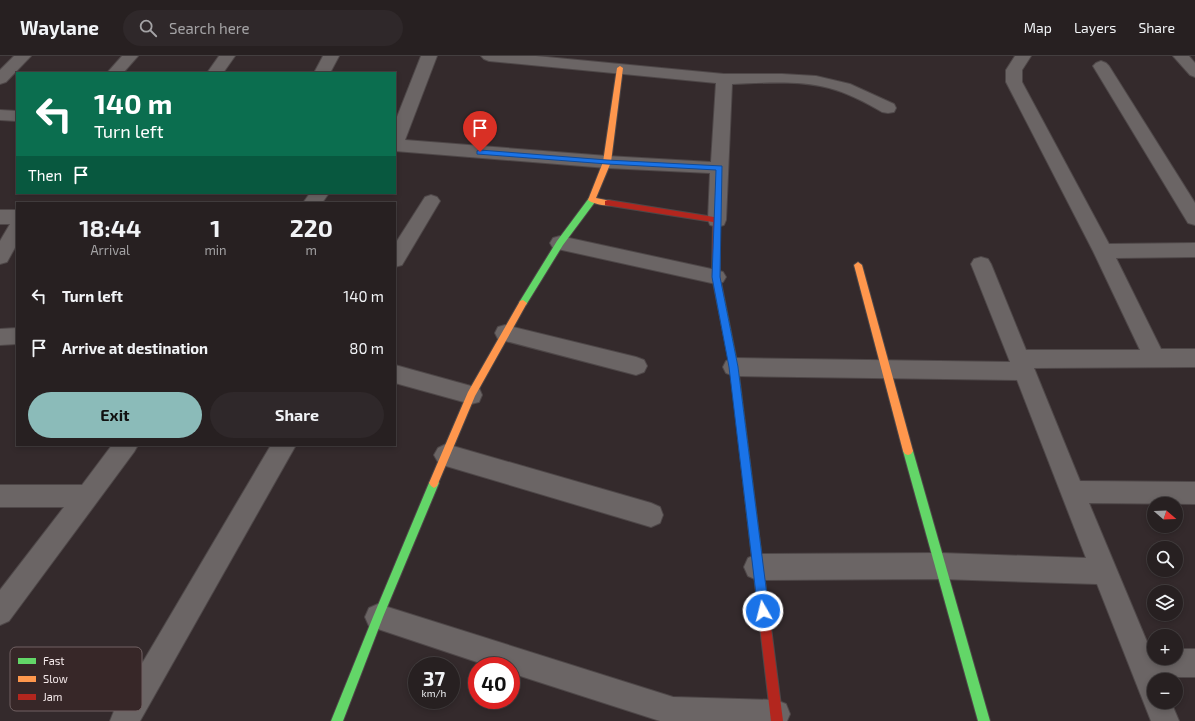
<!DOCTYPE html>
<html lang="en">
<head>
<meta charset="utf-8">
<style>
	:root { --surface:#272021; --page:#2f282a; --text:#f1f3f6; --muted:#a4a3a5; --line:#433e3f; --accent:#8bbbb9 }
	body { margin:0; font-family:"Exo 2",sans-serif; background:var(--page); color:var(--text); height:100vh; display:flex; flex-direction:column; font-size:15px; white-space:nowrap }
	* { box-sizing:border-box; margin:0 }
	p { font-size:13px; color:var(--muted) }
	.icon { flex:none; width:22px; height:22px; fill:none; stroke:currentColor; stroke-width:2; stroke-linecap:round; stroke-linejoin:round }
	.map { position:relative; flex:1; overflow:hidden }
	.side { position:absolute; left:16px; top:146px; width:380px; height:244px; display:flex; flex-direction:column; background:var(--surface); border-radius:0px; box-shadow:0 2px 6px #0003,0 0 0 1px var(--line) }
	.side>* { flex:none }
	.guide { position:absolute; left:16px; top:16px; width:380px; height:122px; border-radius:0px; box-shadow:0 2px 6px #0003,0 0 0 1px var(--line); background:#0b6e4f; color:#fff; overflow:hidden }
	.needle { width:26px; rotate:109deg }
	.controls { position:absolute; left:1147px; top:441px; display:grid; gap:8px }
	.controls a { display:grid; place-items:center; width:36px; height:36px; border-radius:50%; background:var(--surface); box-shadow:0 2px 6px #0003,0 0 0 1px var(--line); font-size:20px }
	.speed { position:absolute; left:408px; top:601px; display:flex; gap:8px; font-size:20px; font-weight:700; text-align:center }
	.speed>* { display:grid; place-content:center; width:52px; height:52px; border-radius:50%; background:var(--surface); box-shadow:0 2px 6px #0003,0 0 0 1px var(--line); line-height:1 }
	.speed small { font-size:10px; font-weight:400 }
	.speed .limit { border:6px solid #d22; background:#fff; color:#111 }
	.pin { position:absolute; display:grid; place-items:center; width:34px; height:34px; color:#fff; margin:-41px -17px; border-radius:50% 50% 50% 0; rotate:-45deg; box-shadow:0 0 4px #0007 }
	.pin .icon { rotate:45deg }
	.me { position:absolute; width:44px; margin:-22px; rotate:352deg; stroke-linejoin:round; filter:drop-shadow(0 0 3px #0008) }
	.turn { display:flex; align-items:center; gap:14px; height:84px; padding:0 12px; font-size:18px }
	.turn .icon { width:52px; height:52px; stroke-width:2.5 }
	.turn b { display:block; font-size:28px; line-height:34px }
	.then { display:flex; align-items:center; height:38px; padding:0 12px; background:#0003; gap:8px; font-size:15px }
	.eta { display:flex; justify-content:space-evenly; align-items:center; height:68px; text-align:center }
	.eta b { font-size:24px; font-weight:700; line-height:28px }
	.primary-button { display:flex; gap:8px; margin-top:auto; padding:8px 12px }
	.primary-button a { flex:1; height:46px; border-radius:24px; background:var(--accent); color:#111; font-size:16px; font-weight:700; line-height:46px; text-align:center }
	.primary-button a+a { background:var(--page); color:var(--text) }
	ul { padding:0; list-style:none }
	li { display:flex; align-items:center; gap:12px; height:52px; padding:0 12px }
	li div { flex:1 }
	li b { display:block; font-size:15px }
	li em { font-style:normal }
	header { display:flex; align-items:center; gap:24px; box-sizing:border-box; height:56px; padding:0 20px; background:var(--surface); border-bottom:1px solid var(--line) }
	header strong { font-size:19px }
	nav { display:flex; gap:22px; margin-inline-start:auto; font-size:14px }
	.search { width:280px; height:36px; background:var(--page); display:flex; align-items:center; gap:10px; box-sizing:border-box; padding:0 14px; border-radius:22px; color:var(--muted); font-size:15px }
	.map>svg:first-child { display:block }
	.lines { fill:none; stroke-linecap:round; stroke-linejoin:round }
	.street-casing { stroke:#4e4748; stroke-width:2 }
	.fast-casing { stroke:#4e4748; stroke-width:2 }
	.slow-casing { stroke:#4e4748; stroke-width:2 }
	.jam-casing { stroke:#4e4748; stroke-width:2 }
	.street { fill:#6b6565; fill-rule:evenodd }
	.fast { fill:#63d668; fill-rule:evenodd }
	.slow { fill:#ff974d; fill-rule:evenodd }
	.jam { fill:#b3261e; fill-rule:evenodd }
	.route { fill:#1a73e8; stroke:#114b97 }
	.key { fill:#372728; stroke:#706162; stroke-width:1 }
	.key-label { font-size:11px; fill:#f4e9ea }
</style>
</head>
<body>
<header>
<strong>Waylane</strong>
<div class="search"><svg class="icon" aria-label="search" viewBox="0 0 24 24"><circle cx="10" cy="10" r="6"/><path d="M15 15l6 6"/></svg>Search here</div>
<nav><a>Map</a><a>Layers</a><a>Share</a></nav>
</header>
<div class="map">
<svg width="1195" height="665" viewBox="0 0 1195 665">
	<rect width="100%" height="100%" fill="#342a2c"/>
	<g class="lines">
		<defs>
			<g id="street">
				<polygon points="14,0 31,0 6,26 0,28 0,14"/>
				<polygon points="122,0 138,0 123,17 107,17"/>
				<polygon points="219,0 235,0 223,17 207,17"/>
				<polygon points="323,0 339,0 330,17 314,17"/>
				<path d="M 421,0 L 437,0 L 405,84 L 607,100 L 711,106 L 716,27 L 489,5 L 484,3 L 481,0 L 536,0 L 724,18 L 782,18 L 816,20 L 850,28 L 894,48 L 896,52 L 894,56 L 888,57 L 882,56 C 865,46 848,37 829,32 C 798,24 763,27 732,28 L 726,164 L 724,169 L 717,171 L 710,169 L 708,164 L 710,117 L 607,112 L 395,95 L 395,66 Z"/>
				<polygon points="1015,0 1031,0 1022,14 1022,26 1109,188 1195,187 1195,201 1116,202 1161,293 1195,293 1195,311 1034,312 1080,425 1195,426 1195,448 1089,447 1150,593 1154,593 1154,602 1176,602 1176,593 1195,593 1195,621 1161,621 1162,624 1154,624 1154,646 1171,646 1179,665 1151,665 1097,528 941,523 757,524 748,520 744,511 748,502 757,498 941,497 1086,502 1017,324 734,320 726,317 723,311 726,305 734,302 1010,306 971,208 974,203 981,201 988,203 991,208 1026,294 1140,294 1093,195 1006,26 1006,14"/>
				<polygon points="1173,0 1189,0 1195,7 1195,21 1190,19"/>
				<polygon points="1101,5 1106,7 1109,10 1195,147 1195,169 1188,167 1093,10 1096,7"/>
				<polygon points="0,54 17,55 17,65 0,64"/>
				<polygon points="310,137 329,137 322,147 303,147"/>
				<polygon points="431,139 437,141 440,145 402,209 395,211 395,188 425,141"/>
				<polygon points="0,154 17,154 17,188 7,206 0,208 0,185 10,168 0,168"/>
				<polygon points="560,180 716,214 723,216 726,221 723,226 716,228 553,192 550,187 553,182"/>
				<polygon points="505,269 636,301 644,304 647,310 644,316 636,319 498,283 495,277 498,271"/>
				<polygon points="17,272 17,288 0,289 0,273"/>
				<polygon points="395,309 471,330 479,332 482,339 479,346 471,348 395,327"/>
				<polygon points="446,388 651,447 660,451 663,459 660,467 651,471 446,410 438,406 434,399 438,392"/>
				<polygon points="112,389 138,389 134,396 9,565 0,569 0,534 64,451 0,451 0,429 82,429"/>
				<polygon points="271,389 296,389 140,665 110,665 114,655"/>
				<polygon points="378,548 673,641 776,644 786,648 790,658 787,665 660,665 511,617 511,610 489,610 369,570 365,561 369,552"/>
			</g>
			<g id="fast">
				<polygon points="592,141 596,144 595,146 563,189 526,249 520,249 519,247 520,245 557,185 589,142"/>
				<polygon points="720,238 724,241 738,311 761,494 760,498 756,499 752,498 751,494 730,311 716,241"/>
				<polygon points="908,391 911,392 913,395 990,665 978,665 903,395 905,392"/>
				<polygon points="434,422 437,424 439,427 383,561 343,665 331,665 373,561 429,427 431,424"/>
			</g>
			<g id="slow">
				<path d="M 620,10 L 623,12 L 611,106 L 596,142 L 611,145 L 611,149 C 604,150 593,148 588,144 L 603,106 L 617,12 Z"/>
				<polygon points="858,206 862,209 913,395 911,398 908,399 905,398 903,395 854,209"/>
				<polygon points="523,244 527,247 475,340 437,430 434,432 431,430 429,427 468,336 520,245"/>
			</g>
			<g id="jam">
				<polygon points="608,144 720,162 720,221 724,241 723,243 720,244 716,241 712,221 713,166 605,149 605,145"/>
				<polygon points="756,489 760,490 761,494 783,665 771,665 751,494 752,490"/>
			</g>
		</defs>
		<use href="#street" class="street-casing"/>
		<use href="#fast" class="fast-casing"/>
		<use href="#slow" class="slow-casing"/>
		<use href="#jam" class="jam-casing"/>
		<use href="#street" class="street"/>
		<use href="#fast" class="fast"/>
		<use href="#slow" class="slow"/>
		<use href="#jam" class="jam"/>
	</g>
	<polygon class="route" points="480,94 607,104 722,110 720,221 738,311 769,555 767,559 763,561 759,559 758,555 729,311 712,221 716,114 607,108 477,98 477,95"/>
	<rect x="10" y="591" width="132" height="64" rx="6" class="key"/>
	<rect x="18" y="602" width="18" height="6" fill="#63d668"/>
	<rect x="18" y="620" width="18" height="6" fill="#ff974d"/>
	<rect x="18" y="638" width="18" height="6" fill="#b3261e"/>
	<g class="key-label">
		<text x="43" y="609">Fast</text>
		<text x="43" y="627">Slow</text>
		<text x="43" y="645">Jam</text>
	</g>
</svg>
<div class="controls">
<a><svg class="needle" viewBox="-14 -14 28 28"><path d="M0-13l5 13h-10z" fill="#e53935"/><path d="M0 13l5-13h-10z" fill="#a4a3a5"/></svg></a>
<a><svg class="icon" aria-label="search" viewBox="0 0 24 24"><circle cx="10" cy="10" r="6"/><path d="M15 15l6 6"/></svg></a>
<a><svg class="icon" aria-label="layers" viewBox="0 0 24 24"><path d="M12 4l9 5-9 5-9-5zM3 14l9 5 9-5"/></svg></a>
<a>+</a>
<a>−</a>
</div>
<div class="speed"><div>37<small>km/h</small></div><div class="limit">40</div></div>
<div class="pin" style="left:480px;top:96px;background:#d93025"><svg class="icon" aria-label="arrive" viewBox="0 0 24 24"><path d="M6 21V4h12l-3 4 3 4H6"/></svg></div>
<svg class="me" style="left:763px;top:555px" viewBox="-20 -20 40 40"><circle r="17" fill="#1a73e8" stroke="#fff" stroke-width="3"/><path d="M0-11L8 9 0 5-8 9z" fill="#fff"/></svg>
<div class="guide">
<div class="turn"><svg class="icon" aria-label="left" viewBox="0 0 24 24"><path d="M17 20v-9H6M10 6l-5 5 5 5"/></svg><div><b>140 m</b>Turn left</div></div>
<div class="then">Then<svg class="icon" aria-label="arrive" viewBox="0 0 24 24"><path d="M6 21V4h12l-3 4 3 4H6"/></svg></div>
</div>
<section class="side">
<div class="eta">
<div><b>18:44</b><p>Arrival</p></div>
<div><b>1</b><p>min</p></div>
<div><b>220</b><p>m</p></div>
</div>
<ul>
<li><svg class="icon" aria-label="left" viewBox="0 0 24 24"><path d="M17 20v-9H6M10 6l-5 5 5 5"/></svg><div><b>Turn left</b></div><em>140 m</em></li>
<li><svg class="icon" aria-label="arrive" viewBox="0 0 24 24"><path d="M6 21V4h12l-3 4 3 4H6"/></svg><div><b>Arrive at destination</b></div><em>80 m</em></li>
</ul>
<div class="primary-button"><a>Exit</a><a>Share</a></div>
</section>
</div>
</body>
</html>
